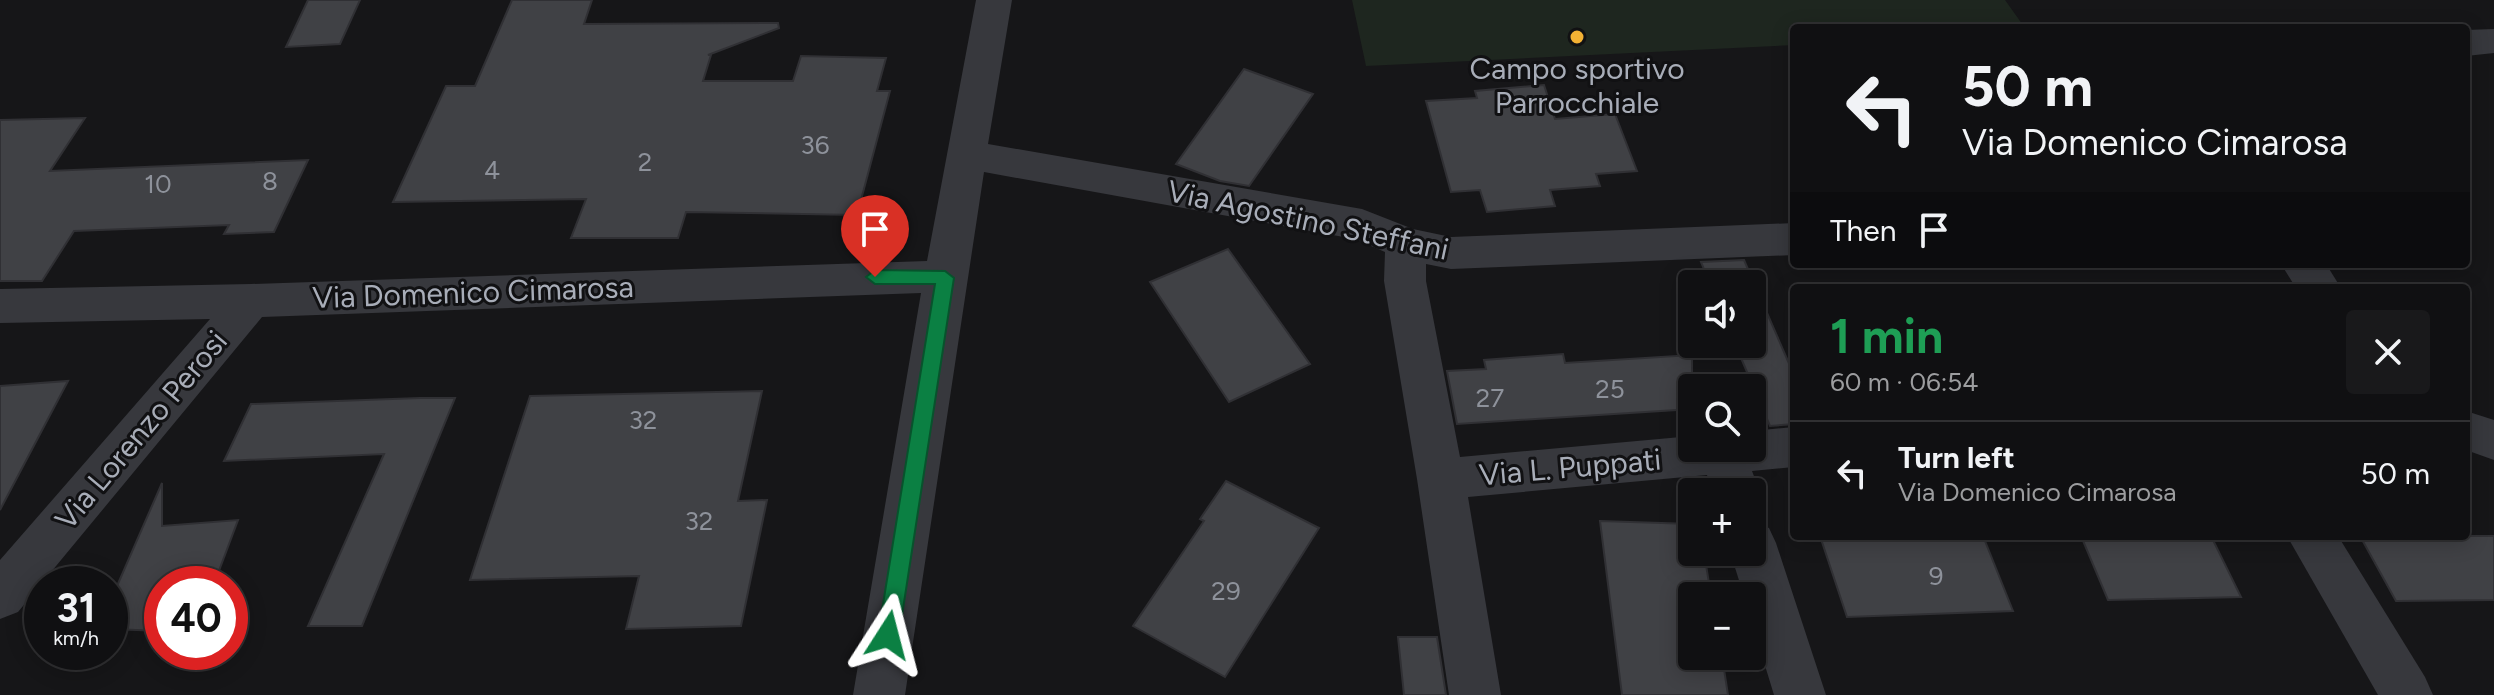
<!DOCTYPE html>
<html lang="en">
<head>
<meta charset="utf-8">
<style>
	:root { --surface:#101012; --page:#19191b; --text:#f1f3f6; --muted:#9c9d9f; --line:#303032 }
	body { margin:0; font-family:Figtree,sans-serif; background:var(--page); color:var(--text); height:100vh; display:flex; flex-direction:column; font-size:30px; white-space:nowrap }
	* { box-sizing:border-box; margin:0 }
	p { font-size:26px; color:var(--muted) }
	.icon { flex:none; width:44px; height:44px; fill:none; stroke:currentColor; stroke-width:2; stroke-linecap:round; stroke-linejoin:round }
	.map { position:relative; flex:1; overflow:hidden }
	.drawer { position:absolute; left:1790px; top:284px; width:680px; height:256px; display:flex; flex-direction:column; background:var(--surface); border-radius:8px; box-shadow:0 4px 20px #0003,0 0 0 2px var(--line) }
	.drawer>* { flex:none }
	.hud { position:absolute; left:1790px; top:24px; width:680px; height:244px; border-radius:8px; box-shadow:0 4px 20px #0003,0 0 0 2px var(--line); background:#101012; color:var(--text); overflow:hidden }
	.fabs { position:absolute; left:1678px; top:270px; display:grid; gap:16px }
	.fabs a { display:grid; place-items:center; width:88px; height:88px; border-radius:8px; background:var(--surface); box-shadow:0 4px 20px #0003,0 0 0 2px var(--line); font-size:40px }
	.speed { position:absolute; left:24px; top:566px; display:flex; gap:16px; font-size:40px; font-weight:700; text-align:center }
	.speed>* { display:grid; place-content:center; width:104px; height:104px; border-radius:50%; background:var(--surface); box-shadow:0 4px 20px #0003,0 0 0 2px var(--line); line-height:1 }
	.speed small { font-size:20px; font-weight:400 }
	.speed .limit { border:12px solid #d22; background:#fff; color:#111 }
	.pin { position:absolute; display:grid; place-items:center; width:68px; height:68px; color:#fff; margin:-82px -34px; border-radius:50% 50% 50% 0; rotate:-45deg; box-shadow:0 0 8px #0007 }
	.pin .icon { rotate:45deg }
	.me { position:absolute; width:88px; margin:-44px; rotate:9deg; stroke-linejoin:round; filter:drop-shadow(0 0 6px #0008) }
	.turn { display:flex; align-items:center; gap:28px; height:168px; padding:0 40px; font-size:36px }
	.turn .icon { width:104px; height:104px; stroke-width:2.5 }
	.turn b { display:block; font-size:56px; line-height:68px }
	.then { display:flex; align-items:center; height:76px; padding:0 40px; background:#0003; gap:16px; font-size:30px }
	.round { display:grid; place-items:center; flex:none; width:84px; height:84px; border-radius:8px; background:var(--page) }
	.summary { display:flex; align-items:center; justify-content:space-between; height:136px; padding:0 40px }
	h1 { font-size:48px; font-weight:700; line-height:60px; color:#1e9e55 }
	ul { padding:0; list-style:none }
	li { display:flex; align-items:center; gap:24px; height:104px; padding:0 40px; border-top:2px solid var(--line) }
	li div { flex:1 }
	li b { display:block; font-size:30px }
	li em { font-style:normal }
	.map>svg:first-child { display:block }
	.green { fill:#1e261f }
	.building { fill:#404145; stroke:#303034; stroke-width:2 }
	.lines { fill:none; stroke-linecap:round; stroke-linejoin:round }
	.minor { fill:#37383d; fill-rule:evenodd }
	.route { fill:#0b8043; stroke:#07532c; stroke-width:2 }
	.poi-dot { fill:#f2b134; stroke:#111113; stroke-width:3 }
	.labels { text-anchor:middle; dominant-baseline:central; stroke-width:6; stroke-linejoin:round; paint-order:stroke }
	.number-label { font-size:26px; fill:#8e929b }
	.poi-label { font-size:30px; fill:#a8adb8; stroke:#111113 }
	.street-label { font-size:30px; fill:#a8adb8; stroke:#111113 }
</style>
</head>
<body>
<div class="map">
<svg width="2494" height="695" viewBox="0 0 2494 695">
	<rect width="100%" height="100%" fill="#161618"/>
	<polygon class="green" points="1352,0 2005,0 2025,28 1794,28 1794,45 1366,66"/>
	<g class="building">
		<polygon points="308,0 360,0 340,44 286,47"/>
		<polygon points="512,0 592,0 584,24 778,23 779,28 708,55 711,55 703,81 793,81 801,56 886,58 877,91 890,91 857,215 686,212 678,238 571,238 586,199 393,202 446,86 475,86"/>
		<polygon points="1244,69 1313,94 1249,186 1220,181 1176,164"/>
		<polygon points="1544,85 1555,119 1615,114 1637,171 1596,174 1600,186 1550,190 1555,206 1487,212 1480,190 1451,192 1426,101 1477,98 1475,91"/>
		<polygon points="85,118 50,171 308,160 274,232 224,234 229,225 74,231 42,281 0,281 0,120"/>
		<polygon points="1228,249 1310,364 1229,402 1150,282"/>
		<polygon points="1744,260 1794,375 1794,424 1770,426 1735,344 1752,344 1752,284 1710,284 1701,262"/>
		<polygon points="1563,354 1565,363 1692,355 1692,409 1457,424 1447,371 1486,369 1484,360"/>
		<polygon points="68,381 0,510 0,386"/>
		<polygon points="762,391 738,501 767,500 741,626 626,629 639,576 470,580 530,396"/>
		<polygon points="420,398 455,398 362,626 308,626 384,454 224,461 251,404"/>
		<polygon points="1226,481 1319,528 1225,677 1133,626 1204,521 1200,519"/>
		<polygon points="162,483 162,526 238,520 214,584 162,584 162,631 110,629 110,602"/>
		<polygon points="1600,521 1692,524 1692,552 1704,552 1711,596 1692,596 1692,656 1722,656 1728,695 1622,695"/>
		<polygon points="1820,536 1983,536 2013,611 1847,617"/>
		<polygon points="2081,536 2211,536 2241,597 2108,600"/>
		<polygon points="2360,536 2494,536 2494,600 2396,601"/>
		<polygon points="1398,637 1437,637 1446,695 1404,695"/>
	</g>
	<g class="lines">
		<g class="minor">
			<polygon points="976,0 1012,0 988,144 1362,209 1413,229 1451,237 1794,223 1794,255 1451,269 1426,264 1426,281 1460,457 1692,436 1692,448 1752,448 1752,431 1794,427 1794,467 1752,471 1760,492 1752,507 1752,492 1712,492 1707,475 1468,497 1501,695 1449,695 1417,479 1384,281 1385,252 1355,239 984,172 905,695 853,695 921,293 262,317 18,612 0,619 0,560 210,319 0,323 0,289 251,284 927,261"/>
			<polygon points="2494,29 2494,53 2466,56 2466,30"/>
			<polygon points="2281,264 2326,264 2341,288 2296,288"/>
			<polygon points="2466,411 2494,420 2494,460 2466,450"/>
			<polygon points="1752,521 1769,528 1776,543 1826,695 1774,695 1752,623 1752,596 1744,596 1730,552 1752,552"/>
			<polygon points="2287,536 2338,536 2425,677 2433,695 2378,695"/>
		</g>
	</g>
	<polygon class="route" points="875,270 945,271 954,278 899,635 896,642 888,645 881,642 878,635 935,284 875,284 866,277"/>
	<circle class="poi-dot" cx="1577" cy="37" r="8"/>
	<g class="labels">
		<g class="number-label">
			<text x="815" y="145">36</text>
			<text x="645" y="162">2</text>
			<text x="492" y="170">4</text>
			<text x="270" y="181">8</text>
			<text x="158" y="184">10</text>
			<text x="1610" y="389">25</text>
			<text x="1490" y="398">27</text>
			<text x="643" y="420">32</text>
			<text x="699" y="521">32</text>
			<text x="1936" y="576">9</text>
			<text x="1226" y="591">29</text>
		</g>
		<g class="poi-label">
			<text x="1577" y="68">Campo sportivo<tspan x="1577" dy="34">Parrocchiale</tspan></text>
		</g>
		<g class="street-label">
			<text transform="translate(1308 220) rotate(12)">Via Agostino Steffani</text>
			<text transform="translate(473 292) rotate(-2)">Via Domenico Cimarosa</text>
			<text transform="translate(141 430) rotate(-50)">Via Lorenzo Perosi</text>
			<text transform="translate(1570 467) rotate(-5)">Via L. Puppati</text>
		</g>
	</g>
</svg>
<div class="fabs">
<a><svg class="icon" aria-label="sound" viewBox="0 0 24 24"><path d="M4 9h4l5-4v14l-5-4H4zM17 9q2 3 0 6"/></svg></a>
<a><svg class="icon" aria-label="search" viewBox="0 0 24 24"><circle cx="10" cy="10" r="6"/><path d="M15 15l6 6"/></svg></a>
<a>+</a>
<a>−</a>
</div>
<div class="speed"><div>31<small>km/h</small></div><div class="limit">40</div></div>
<div class="pin" style="left:875px;top:277px;background:#d93025"><svg class="icon" aria-label="arrive" viewBox="0 0 24 24"><path d="M6 21V4h12l-3 4 3 4H6"/></svg></div>
<svg class="me" style="left:888px;top:635px" viewBox="-20 -20 40 40"><path d="M0-17L14 15 0 8-14 15z" fill="#0b8043" stroke="#fff" stroke-width="4"/></svg>
<div class="hud">
<div class="turn"><svg class="icon" aria-label="left" viewBox="0 0 24 24"><path d="M17 20v-9H6M10 6l-5 5 5 5"/></svg><div><b>50 m</b>Via Domenico Cimarosa</div></div>
<div class="then">Then<svg class="icon" aria-label="arrive" viewBox="0 0 24 24"><path d="M6 21V4h12l-3 4 3 4H6"/></svg></div>
</div>
<section class="drawer">
<div class="summary"><div><h1>1 min</h1><p>60 m · 06:54</p></div><a class="round"><svg class="icon" aria-label="close" viewBox="0 0 24 24"><path d="M6 6l12 12M18 6L6 18"/></svg></a></div>
<ul>
<li><svg class="icon" aria-label="left" viewBox="0 0 24 24"><path d="M17 20v-9H6M10 6l-5 5 5 5"/></svg><div><b>Turn left</b><p>Via Domenico Cimarosa</p></div><em>50 m</em></li>
</ul>
</section>
</div>
</body>
</html>
